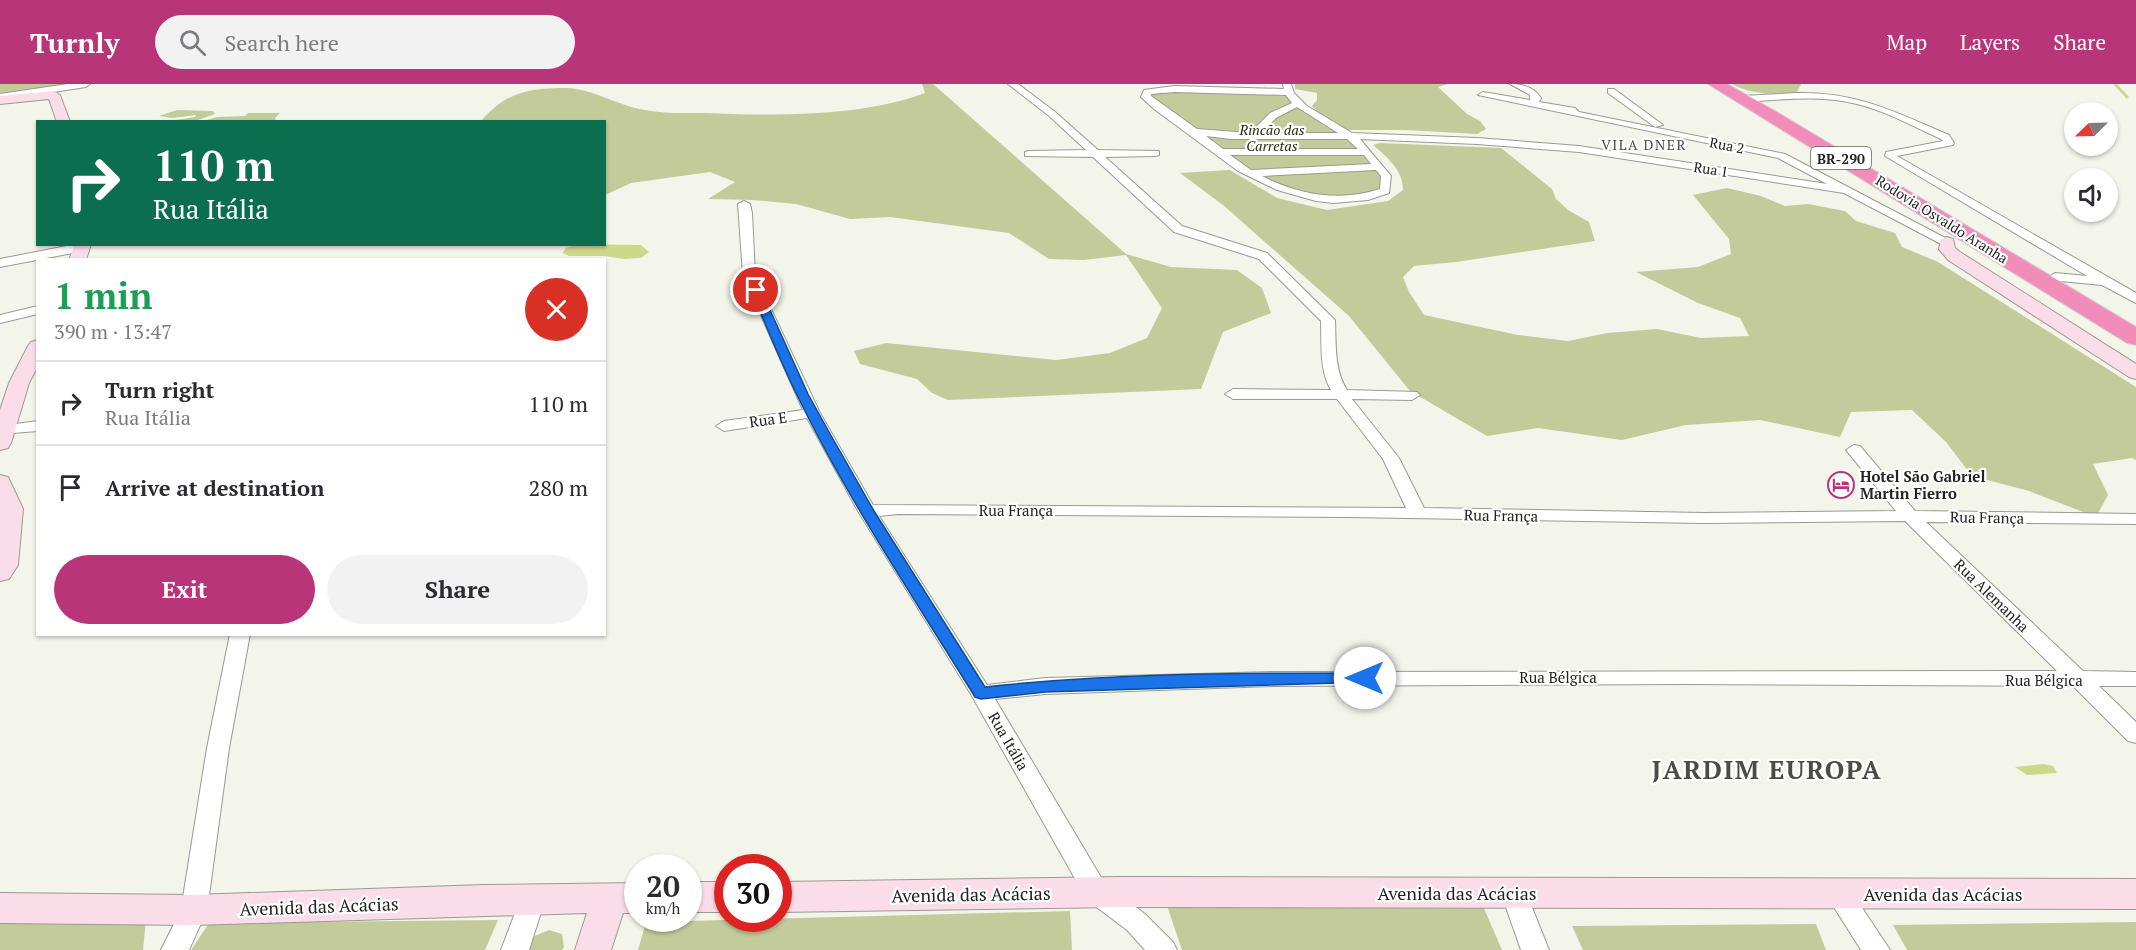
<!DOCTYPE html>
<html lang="en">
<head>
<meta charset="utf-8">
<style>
	:root { --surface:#fff; --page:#f2f2f3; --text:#2b2b33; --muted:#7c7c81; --line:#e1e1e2; --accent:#b9357a }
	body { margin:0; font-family:"PT Serif",serif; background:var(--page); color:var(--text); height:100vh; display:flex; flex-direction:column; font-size:22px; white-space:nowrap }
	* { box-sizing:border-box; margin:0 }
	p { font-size:20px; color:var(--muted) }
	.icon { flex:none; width:33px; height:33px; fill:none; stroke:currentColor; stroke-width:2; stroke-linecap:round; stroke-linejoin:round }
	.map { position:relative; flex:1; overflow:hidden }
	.sheet { position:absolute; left:36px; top:174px; width:570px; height:378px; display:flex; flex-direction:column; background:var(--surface); border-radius:0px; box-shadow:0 2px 4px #0004 }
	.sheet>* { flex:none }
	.top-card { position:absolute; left:36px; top:36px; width:570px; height:126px; border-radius:0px; box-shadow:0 2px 4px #0004; background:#0b6e4f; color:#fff; overflow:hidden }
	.needle { width:39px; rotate:247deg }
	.fabs { position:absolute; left:2064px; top:18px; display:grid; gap:12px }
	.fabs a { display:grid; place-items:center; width:54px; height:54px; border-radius:50%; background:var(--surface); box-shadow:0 2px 4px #0004; font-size:30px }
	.speed { position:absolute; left:624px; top:770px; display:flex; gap:12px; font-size:30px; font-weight:700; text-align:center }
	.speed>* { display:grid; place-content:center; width:78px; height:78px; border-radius:50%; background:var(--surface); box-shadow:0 2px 4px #0004; line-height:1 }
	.speed small { font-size:15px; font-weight:400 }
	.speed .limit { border:9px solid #d22; background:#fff; color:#111 }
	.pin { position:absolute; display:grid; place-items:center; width:51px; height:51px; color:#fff; margin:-26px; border:3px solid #fff; border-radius:50%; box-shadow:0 2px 6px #0007 }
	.me { position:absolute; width:66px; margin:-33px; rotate:270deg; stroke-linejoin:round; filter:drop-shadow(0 0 4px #0008) }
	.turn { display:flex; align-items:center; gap:21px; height:126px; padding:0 18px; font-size:27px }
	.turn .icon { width:78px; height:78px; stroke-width:2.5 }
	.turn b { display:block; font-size:42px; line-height:51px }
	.round { display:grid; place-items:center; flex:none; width:63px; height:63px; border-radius:32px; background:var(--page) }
	.overview { display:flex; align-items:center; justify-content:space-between; height:102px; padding:0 18px }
	h1 { font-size:36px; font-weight:700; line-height:45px; color:#1e9e55 }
	.primary-button { display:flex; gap:12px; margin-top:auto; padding:12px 18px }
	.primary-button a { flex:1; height:69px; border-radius:36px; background:var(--accent); color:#fff; font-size:24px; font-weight:700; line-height:69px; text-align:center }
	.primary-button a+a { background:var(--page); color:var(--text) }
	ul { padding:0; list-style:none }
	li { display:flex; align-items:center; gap:18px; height:84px; padding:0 18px; border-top:2px solid var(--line) }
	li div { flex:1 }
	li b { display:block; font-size:22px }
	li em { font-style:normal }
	header { display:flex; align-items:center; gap:36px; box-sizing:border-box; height:84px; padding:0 30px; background:var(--accent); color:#fff }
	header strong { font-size:28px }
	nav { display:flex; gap:33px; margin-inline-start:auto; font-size:21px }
	.search { width:420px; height:54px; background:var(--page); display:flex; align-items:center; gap:15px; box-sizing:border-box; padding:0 21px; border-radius:33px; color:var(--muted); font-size:22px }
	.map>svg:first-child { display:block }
	.green { fill:#c3cb9b }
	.water { fill:#cdd88b }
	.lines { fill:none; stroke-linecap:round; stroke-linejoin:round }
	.stream { stroke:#cdd88b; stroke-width:3 }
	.street-casing { stroke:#999b90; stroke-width:2 }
	.secondary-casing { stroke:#999b90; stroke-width:2 }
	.highway-casing { stroke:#d3d3d2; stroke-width:2 }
	.street { fill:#fff; fill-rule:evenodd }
	.secondary { fill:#fbddea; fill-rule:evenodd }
	.highway { fill:#f28dba; fill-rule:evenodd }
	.route { fill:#1a73e8; stroke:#114b97; stroke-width:1.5 }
	.labels { text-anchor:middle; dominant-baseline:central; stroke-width:4.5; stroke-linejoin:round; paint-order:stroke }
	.far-park-label { font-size:14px; font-style:italic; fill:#282c0a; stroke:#fff }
	.far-neighbourhood-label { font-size:14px; letter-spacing:1.5px; fill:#4b4d44; stroke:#fff }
	.far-street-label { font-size:14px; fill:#232420; stroke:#fff }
	.shield { fill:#fff; stroke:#656663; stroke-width:1.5 }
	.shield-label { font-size:14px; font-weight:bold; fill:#232420 }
	.street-label { font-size:15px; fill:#232420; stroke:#fff }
	.poi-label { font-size:15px; font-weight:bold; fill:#232420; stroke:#fff; text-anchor:start }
	.near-street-label { font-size:18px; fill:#232420; stroke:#fff }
	.near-district-label { font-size:26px; font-weight:bold; letter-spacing:1.5px; fill:#4b4d44; stroke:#fff }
</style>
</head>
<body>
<header>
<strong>Turnly</strong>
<div class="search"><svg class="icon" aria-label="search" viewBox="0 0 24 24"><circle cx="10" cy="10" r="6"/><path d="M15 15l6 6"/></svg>Search here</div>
<nav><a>Map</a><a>Layers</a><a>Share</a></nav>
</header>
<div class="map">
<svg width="2136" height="866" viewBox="0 0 2136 866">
	<rect width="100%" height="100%" fill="#f3f5ea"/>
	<g class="green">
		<polygon points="0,0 76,0 0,11"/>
		<path d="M 922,0 L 933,0 L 1126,170 L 1171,183 L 1237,186 L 1262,204 L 1271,229 L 1223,248 L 1201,305 L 948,316 L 932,309 L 917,295 L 860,280 L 854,267 L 886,259 L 1056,276 L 1110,269 L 1147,254 L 1162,224 L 1126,171 L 1084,176 L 1049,175 L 1009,149 L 890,133 L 850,135 L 796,120 L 753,116 L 708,115 L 735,98 L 710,88 L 631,99 L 605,111 L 604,38 L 481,37 C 506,8 529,4 566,4 C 594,5 618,22 645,26 C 664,30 685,29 704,29 C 771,32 863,33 925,9 Z"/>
		<polygon points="1295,0 1448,0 1438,3 1467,30 1480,37 1486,45 1477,50 1405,46 1343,46 1321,32 1312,22 1317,16 1317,9 1295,5"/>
		<path d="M 1732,0 L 1801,0 L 1797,8 C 1776,11 1752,11 1732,0 Z"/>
		<polygon points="1155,6 1288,8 1299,20 1350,52 1386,92 1385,107 1350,115 1289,108 1250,89 1154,22 1147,8"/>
		<polygon points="177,26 213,27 215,30 195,37 169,37 195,33 196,31 172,34 159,32"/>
		<polygon points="248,29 280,29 275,34 276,37 204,37 217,33 245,32"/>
		<path d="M 1380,59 L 1501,64 L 1552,105 L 1556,115 L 1568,126 L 1589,138 L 1595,157 L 1456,178 L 1414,182 L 1403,193 L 1409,208 L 1424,231 L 1518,251 L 1568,257 L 1607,249 L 1657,245 L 1701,254 L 1749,252 L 1740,234 L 1698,219 L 1636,188 L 1698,183 L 1731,170 L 1729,155 L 1693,111 L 1727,104 L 1761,112 L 1785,122 L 1808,120 L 1845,127 L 1856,137 L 1895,149 L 1902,163 L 1938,178 L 2136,303 L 2136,376 L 2132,374 L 2093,380 L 2108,411 L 2096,433 L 2029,407 L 1972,392 L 1946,358 L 1912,326 L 1851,328 L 1840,353 L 1760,336 L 1686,341 L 1622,356 L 1538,344 L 1487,352 L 1410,307 L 1349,232 L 1223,121 L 1180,89 L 1230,86 L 1277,114 L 1327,126 L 1388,117 L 1403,106 C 1403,86 1388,74 1373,61 Z"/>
		<polygon points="1166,819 1483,822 1502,866 1182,866"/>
		<polygon points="1070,827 1072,866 638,866 646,838"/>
		<polygon points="0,836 146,836 143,866 0,866"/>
		<polygon points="498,836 485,866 191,866 209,839"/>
		<polygon points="2136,838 2136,866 1907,866 1893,841"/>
		<polygon points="1816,840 1826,866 1583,866 1572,842"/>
		<polygon points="549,846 562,850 564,863 562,866 522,866 532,853"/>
	</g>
	<g class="water">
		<polygon points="576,160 641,161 649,168 641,174 623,175 605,172 569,172 562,169 566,164"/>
		<polygon points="2044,680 2053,682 2057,689 2027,691 2015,683"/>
	</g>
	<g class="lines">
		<polyline class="stream" points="2115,0 2127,13"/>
		<defs>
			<g id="street">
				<polygon points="68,0 90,0 86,3 0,16 0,10"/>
				<path d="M 1008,0 L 1018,0 L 1054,27 L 1098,66 L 1159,67 L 1159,71 L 1155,72 L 1105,73 L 1182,142 L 1267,169 L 1335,236 C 1336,259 1334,286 1347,306 L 1417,308 L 1420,311 L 1412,316 L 1352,315 L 1399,374 L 1424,424 L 1704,429 L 1896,427 L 1846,366 L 1854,361 L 1860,362 L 1915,427 L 2136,430 L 2136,440 L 1926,438 L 2083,587 L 2136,588 L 2136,602 L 2099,602 L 2136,638 L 2136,659 L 2128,657 L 2073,602 L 1685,600 L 1274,602 L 1045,610 L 995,615 L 1105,800 L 1145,830 L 1173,858 L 1177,866 L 1145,866 L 1127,846 L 1087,816 L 972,612 L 858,427 L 807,334 L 724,347 L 716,342 L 724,337 L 803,326 L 743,191 L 738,120 L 744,117 L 750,120 L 752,129 L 755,191 L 820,329 L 873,421 L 1406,424 L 1383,375 L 1337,315 L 1233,315 L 1225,310 L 1233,305 L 1331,306 C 1319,286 1322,260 1321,237 L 1259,175 L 1174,148 L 1093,73 L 1025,72 L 1025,68 L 1029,67 L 1086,66 L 1048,31 ZM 898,430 L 1348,433 L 1704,439 L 1905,437 L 2057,587 L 1274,588 L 1045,594 L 987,601 L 879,432 Z"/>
				<path d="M 1283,0 L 1291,0 L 1294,9 L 1307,22 L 1352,49 L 1477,54 L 1579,62 L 1827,100 L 1778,74 L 1478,11 L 1483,8 L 1530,16 L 1530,11 L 1510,0 C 1522,0 1534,3 1541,14 L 1539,18 L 1575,24 L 1579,28 L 1785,70 L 1953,158 L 1951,161 L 1943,161 L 1844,109 L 1579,68 L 1477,60 L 1360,55 L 1391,92 L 1389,109 L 1368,116 L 1333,119 L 1316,117 L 1277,106 L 1238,87 L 1154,25 L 1141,13 L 1144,6 L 1174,2 L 1284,5 ZM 1174,8 L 1286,11 L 1292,19 L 1270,29 L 1250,49 L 1197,45 L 1151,12 L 1151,10 ZM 1297,23 L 1338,49 L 1261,49 L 1276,34 ZM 1206,52 L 1231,55 L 1347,55 L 1358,65 L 1223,65 ZM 1230,71 L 1364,71 L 1371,80 L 1251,86 ZM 1376,86 L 1381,92 L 1380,105 C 1340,118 1299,111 1262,92 Z"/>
				<polygon points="1608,5 1614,5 1663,41 1655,43 1608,9"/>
				<path d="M 1796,9 C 1858,8 1893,27 1949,51 L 1954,59 L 1953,61 L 1897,72 L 2136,209 L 2136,219 L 2102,201 L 2050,196 L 2049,193 L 2055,189 L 2087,192 L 1885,72 L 1886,68 L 1943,57 L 1941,55 C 1914,43 1886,27 1857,20 C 1819,10 1780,16 1742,18 L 1737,15 L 1742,12 Z"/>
				<polygon points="77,160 87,160 89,163 83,167 0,183 0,175"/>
				<polygon points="38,222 38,230 0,239 0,231"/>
				<polygon points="38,337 38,347 0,350 0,342"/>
				<polygon points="230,550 250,550 229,664 207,826 189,866 161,866 181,826 207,664"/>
				<polygon points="1514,798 1523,801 1549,866 1521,866 1501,809 1505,801"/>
				<polygon points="1838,798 1847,801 1890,866 1861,866 1825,809 1829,801"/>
				<polygon points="532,805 541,808 545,816 529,866 501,866 523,808"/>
			</g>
			<g id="secondary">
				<polygon points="54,7 60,11 70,38 57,38 49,15 0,20 0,12"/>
				<polygon points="1947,153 1953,155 1955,164 1960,168 2136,280 2136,295 2129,293 1948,176 1939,165 1941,155"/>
				<polygon points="75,160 91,160 86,176 69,176"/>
				<polygon points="38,256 38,282 29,299 11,359 8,364 0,366 0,326 9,299 28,262 31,258"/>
				<polygon points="0,391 8,393 23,425 18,481 9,495 0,497"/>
				<polygon points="1122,793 2136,795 2136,825 1122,823 778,828 778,798"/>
				<rect x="688" y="798" width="40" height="30"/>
				<polygon points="638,799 638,829 623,829 611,866 575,866 587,829 194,841 0,839 0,809 194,811 483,801"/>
			</g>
			<polygon id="highway" points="1708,0 1727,0 1775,27 2136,243 2136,261 2127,259"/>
		</defs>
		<use href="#street" class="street-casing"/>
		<use href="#secondary" class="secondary-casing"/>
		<use href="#highway" class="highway-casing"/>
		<use href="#street" class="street"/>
		<use href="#secondary" class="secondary"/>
		<use href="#highway" class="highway"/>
	</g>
	<path class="route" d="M 756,203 L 761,206 L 808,310 L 829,348 L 874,427 L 985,603 C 1111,589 1239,589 1365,589 L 1371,590 L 1373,594 L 1371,598 L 1045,608 L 981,615 L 975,613 C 914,514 848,416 797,311 C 780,277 766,241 751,206 Z"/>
	<defs>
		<symbol id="hotel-ring" viewBox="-11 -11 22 22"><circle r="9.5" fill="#fff" stroke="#b9357a" stroke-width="1.5"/><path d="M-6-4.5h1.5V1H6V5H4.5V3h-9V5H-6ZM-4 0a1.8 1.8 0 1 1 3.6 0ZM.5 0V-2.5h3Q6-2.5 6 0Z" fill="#b9357a"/></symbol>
	</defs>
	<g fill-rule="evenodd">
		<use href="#hotel-ring" x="1826" y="386" width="30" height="30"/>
	</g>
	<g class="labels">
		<g class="far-park-label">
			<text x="1272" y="45">Rincão das<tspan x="1272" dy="16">Carretas</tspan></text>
		</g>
		<g class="far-neighbourhood-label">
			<text x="1644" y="60">VILA DNER</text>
		</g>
		<g class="far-street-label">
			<text transform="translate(1727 61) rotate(11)">Rua 2</text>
			<text transform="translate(1711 85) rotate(9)">Rua 1</text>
			<text transform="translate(1942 135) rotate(32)">Rodovia Osvaldo Aranha</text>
		</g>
		<rect class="shield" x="1811" y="63" width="60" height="22" rx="4.5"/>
		<g class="shield-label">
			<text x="1841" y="74">BR-290</text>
		</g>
		<g class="street-label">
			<text transform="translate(768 335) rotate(-8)">Rua E</text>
			<text x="1016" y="426">Rua França</text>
			<text transform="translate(1501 431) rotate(1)">Rua França</text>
			<text transform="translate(1987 433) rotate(1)">Rua França</text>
			<text transform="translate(1992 511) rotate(44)">Rua Alemanha</text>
			<text x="1558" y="593">Rua Bélgica</text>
			<text x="2044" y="596">Rua Bélgica</text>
			<text transform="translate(1009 657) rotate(60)">Rua Itália</text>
		</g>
		<g class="poi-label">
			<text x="1860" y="392">Hotel São Gabriel<tspan x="1860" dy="17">Martin Fierro</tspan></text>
		</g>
		<g class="near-street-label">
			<text x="1457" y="809">Avenida das Acácias</text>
			<text transform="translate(971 810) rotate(-1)">Avenida das Acácias</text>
			<text x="1943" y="810">Avenida das Acácias</text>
			<text transform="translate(319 822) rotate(-2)">Avenida das Acácias</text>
		</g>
		<g class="near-district-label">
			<text x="1767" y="685">JARDIM EUROPA</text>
		</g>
	</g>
</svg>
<div class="fabs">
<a><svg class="needle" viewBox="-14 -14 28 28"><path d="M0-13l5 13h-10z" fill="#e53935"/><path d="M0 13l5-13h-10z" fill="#7c7c81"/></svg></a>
<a><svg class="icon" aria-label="sound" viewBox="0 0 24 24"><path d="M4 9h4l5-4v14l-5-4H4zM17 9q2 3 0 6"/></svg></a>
</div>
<div class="speed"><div>20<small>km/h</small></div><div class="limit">30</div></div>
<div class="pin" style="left:756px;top:206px;background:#d93025"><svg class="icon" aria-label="arrive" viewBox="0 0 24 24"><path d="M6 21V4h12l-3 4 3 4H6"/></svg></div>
<svg class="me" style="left:1365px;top:594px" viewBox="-20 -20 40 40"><circle r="19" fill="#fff"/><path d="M0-13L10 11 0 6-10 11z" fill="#1a73e8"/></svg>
<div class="top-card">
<div class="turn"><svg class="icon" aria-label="right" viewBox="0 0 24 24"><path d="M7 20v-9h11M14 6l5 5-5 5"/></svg><div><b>110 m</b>Rua Itália</div></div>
</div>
<section class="sheet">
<div class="overview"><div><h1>1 min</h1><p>390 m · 13:47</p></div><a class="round" style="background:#d93025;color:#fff"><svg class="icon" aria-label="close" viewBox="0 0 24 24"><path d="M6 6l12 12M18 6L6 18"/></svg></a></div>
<ul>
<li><svg class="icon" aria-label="right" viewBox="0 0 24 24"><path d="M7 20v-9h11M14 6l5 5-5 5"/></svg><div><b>Turn right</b><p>Rua Itália</p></div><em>110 m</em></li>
<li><svg class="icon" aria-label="arrive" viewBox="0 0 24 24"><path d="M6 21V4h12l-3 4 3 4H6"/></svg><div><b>Arrive at destination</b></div><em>280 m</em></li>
</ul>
<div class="primary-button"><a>Exit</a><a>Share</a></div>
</section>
</div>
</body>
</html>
